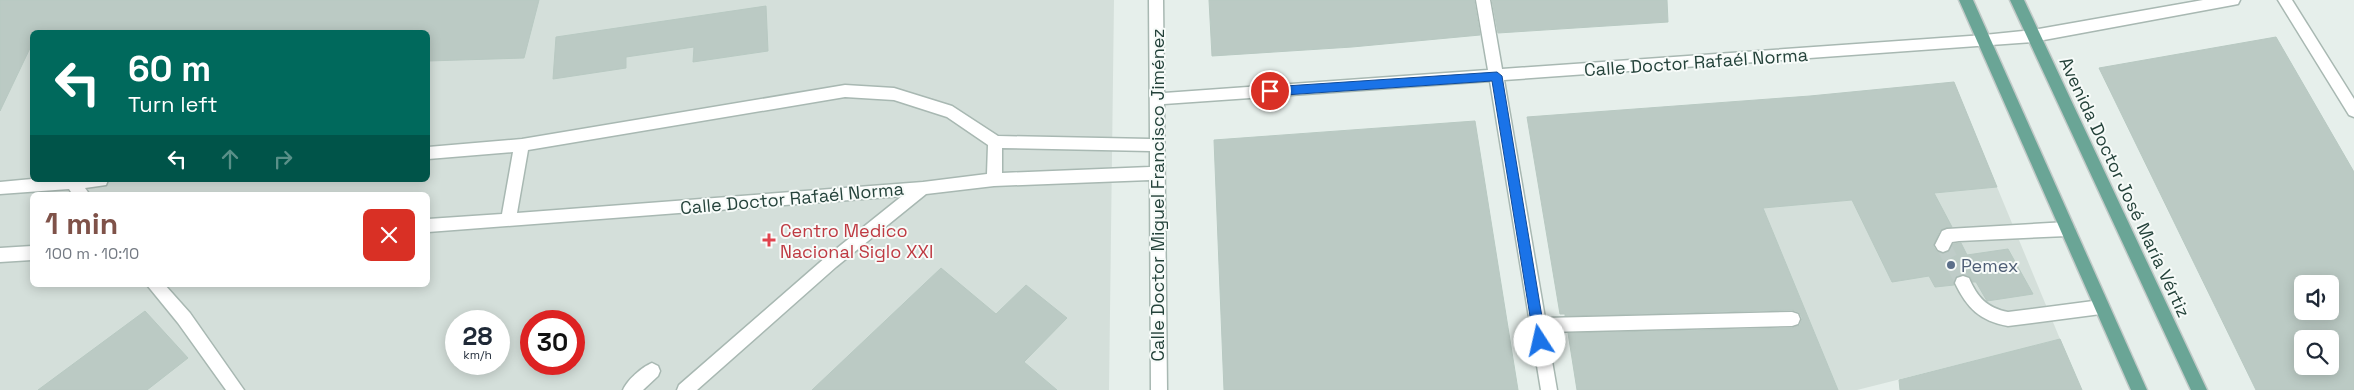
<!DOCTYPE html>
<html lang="en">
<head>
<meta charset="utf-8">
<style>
	:root { --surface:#fff; --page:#f6f6f7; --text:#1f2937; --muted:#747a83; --accent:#7f5249 }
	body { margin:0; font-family:"Space Grotesk",sans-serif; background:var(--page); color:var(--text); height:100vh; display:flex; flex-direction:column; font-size:19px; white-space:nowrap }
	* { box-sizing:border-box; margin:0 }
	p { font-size:16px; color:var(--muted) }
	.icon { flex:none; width:28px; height:28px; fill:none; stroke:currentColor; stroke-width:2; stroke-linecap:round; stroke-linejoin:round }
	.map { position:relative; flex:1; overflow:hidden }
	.drawer { position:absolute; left:30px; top:192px; width:400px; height:95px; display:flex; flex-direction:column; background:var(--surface); border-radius:8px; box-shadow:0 2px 12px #0003 }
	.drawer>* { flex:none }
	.top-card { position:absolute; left:30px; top:30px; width:400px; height:152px; border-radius:8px; box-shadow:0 2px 12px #0003; background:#00695c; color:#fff; overflow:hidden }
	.controls { position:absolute; left:2294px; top:275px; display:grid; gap:10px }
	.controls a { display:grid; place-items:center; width:45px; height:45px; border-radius:8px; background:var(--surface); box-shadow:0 2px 12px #0003; font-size:25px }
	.speed { position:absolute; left:445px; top:310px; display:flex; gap:10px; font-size:25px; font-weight:700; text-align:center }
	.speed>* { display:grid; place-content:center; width:65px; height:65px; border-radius:50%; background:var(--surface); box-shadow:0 2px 12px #0003; line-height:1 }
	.speed small { font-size:12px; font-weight:400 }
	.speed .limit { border:8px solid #d22; background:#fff; color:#111 }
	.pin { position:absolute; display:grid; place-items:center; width:42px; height:42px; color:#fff; margin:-21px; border:2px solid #fff; border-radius:50%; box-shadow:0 1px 5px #0007 }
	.me { position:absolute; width:55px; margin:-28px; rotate:350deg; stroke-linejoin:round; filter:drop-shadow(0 0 4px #0008) }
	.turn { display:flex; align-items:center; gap:18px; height:105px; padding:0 15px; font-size:22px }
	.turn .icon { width:65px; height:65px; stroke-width:2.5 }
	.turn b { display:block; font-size:35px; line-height:42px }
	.lanes { display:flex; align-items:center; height:48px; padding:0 15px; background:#0003; justify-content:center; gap:25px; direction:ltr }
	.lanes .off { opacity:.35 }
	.round { display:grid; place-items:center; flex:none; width:52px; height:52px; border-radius:8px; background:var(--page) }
	.summary { display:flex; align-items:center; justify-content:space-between; height:85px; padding:0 15px }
	h1 { font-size:30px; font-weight:800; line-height:38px; color:var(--accent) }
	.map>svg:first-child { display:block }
	.built { fill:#d4dfda; fill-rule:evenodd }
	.building { fill:#bbcac4; stroke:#b8c9c2; fill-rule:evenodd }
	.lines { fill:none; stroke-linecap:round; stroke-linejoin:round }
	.minor-tunnel { stroke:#bfccc8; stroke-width:15; stroke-dasharray:15 8; stroke-linecap:butt }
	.minor-casing { stroke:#a8b8b2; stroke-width:3 }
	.major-casing { stroke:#c2cac8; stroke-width:3 }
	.minor { fill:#fff; fill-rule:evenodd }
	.major { fill:#6aa596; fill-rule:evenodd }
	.route { fill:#1a73e8; stroke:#114b97 }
	.health-dot { fill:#e0444e; stroke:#f7fbf9; stroke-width:2 }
	.service-dot { fill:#5c6f8a; stroke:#f7fbf9; stroke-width:2 }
	.labels { text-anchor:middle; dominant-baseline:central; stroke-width:4; stroke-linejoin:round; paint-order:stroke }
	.street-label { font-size:18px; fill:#24423a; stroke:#f7fbf9 }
	.health-label { font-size:18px; fill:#be3a42; stroke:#f7fbf9; text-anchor:start }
	.service-label { font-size:18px; fill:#4e5e75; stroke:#f7fbf9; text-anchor:start }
</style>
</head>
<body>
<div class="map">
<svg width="2354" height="390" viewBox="0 0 2354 390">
	<rect width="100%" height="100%" fill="#e6efeb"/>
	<g class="built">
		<path d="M 0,0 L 1114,0 L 1109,390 L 0,390 ZM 32,32 L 428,32 L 428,180 L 32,180 ZM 32,195 L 428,195 L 428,285 L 32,285 ZM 456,321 L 499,321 L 499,364 L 456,364 ZM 531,321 L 574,321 L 574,364 L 531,364 Z"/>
		<polygon points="1997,187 2060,339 1857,390 1838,390 1763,208"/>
	</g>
	<g class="building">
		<polygon points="0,0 539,0 524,58 428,61 428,32 32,32 32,44 0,111"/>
		<polygon points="1209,0 1474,0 1480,35 1352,47 1212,56"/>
		<polygon points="1492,0 1667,0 1668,22 1498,33"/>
		<polygon points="766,6 768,51 693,62 694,47 626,57 626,68 553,79 556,37"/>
		<path d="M 2276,37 L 2354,172 L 2354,390 L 2256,390 L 2099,68 ZM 2302,284 L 2330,284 L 2330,311 L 2302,311 ZM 2302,339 L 2330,339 L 2330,366 L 2302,366 Z"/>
		<polygon points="1954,82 1997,187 1934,193 1952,227 1940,230 1933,246 1937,252 1944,254 1950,251 1953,244 1961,243 1967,255 2008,249 2033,294 1987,301 1976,282 1973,282 1970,276 1964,274 1955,277 1954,285 1935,287 1929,276 1892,282 1852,200 1763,208 1838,390 1577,390 1568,333 1792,328 1800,325 1802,318 1799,312 1792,310 1565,316 1565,314 1560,314 1527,117 1810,96"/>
		<polygon points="1475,121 1518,390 1224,390 1214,140"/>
		<polygon points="941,268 996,314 1026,285 1067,318 1024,362 1057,390 812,390"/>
		<polygon points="145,311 188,358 147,390 38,390"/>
		<polygon points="2060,339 2082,390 1900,390 1899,380"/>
	</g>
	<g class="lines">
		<polyline class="minor-tunnel" points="1943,245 1963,283"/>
		<defs>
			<g id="minor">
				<path d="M 1149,0 L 1163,0 L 1164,93 L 1488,70 L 1476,0 L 1490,0 L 1502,69 L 1984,35 L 2033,30 L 2203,0 L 2240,0 L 2238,4 L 2233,5 L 2033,42 L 1504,80 L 1545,318 L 1792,312 L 1798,314 L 1800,319 L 1798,324 L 1792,326 L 1547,332 L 1557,390 L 1541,390 L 1490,81 L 1164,104 L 1167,390 L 1151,390 L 1150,180 L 994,186 L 926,194 L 836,267 L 697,390 L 677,390 L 679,385 L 826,257 L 902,196 L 428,232 L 428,219 L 502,214 L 513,152 L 428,159 L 428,147 L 522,139 L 845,85 L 894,88 L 952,106 L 998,136 L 1150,139 ZM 845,97 L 894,100 L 947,117 L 988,145 L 987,174 L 923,182 L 517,213 L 528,150 ZM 1002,148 L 1150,151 L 1150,167 L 1002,173 Z"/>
				<polygon points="2278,0 2292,0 2354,99 2354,117 2349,115"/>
				<polygon points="32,179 32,180 108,180 106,185 85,188 90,195 73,195 69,189 0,194 0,182"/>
				<polygon points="2067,222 2072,224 2075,229 2072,234 2067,236 1959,241 1952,242 1948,250 1943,252 1938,250 1935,245 1942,231 1947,229"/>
				<polygon points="32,246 32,260 0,262 0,248"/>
				<path d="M 1963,276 L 1969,278 C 1977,297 1987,308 2008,312 L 2101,300 L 2107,302 L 2109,307 L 2107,312 L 2101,314 L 2008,326 C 1980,321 1967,308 1955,283 L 1957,278 Z"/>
				<polygon points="147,285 165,285 190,313 244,390 226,390 178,323"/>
				<path d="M 652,363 L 658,366 L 660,371 L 658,376 L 643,390 L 623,390 C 627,380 642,367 652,363 Z"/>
			</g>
			<g id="major">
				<polygon points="1959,0 1973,0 2147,390 2131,390"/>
				<polygon points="2010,0 2024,0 2207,390 2191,390"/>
			</g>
		</defs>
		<use href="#minor" class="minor-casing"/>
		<use href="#major" class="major-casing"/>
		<use href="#minor" class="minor"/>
		<use href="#major" class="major"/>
	</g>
	<polygon class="route" points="1497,72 1502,76 1546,341 1545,345 1540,347 1536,345 1534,341 1492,81 1270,96 1264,91 1270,87"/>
	<path class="health-dot" d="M766.5 232.5h5v5h5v5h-5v5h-5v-5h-5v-5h5z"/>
	<circle class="service-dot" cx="1951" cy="265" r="5"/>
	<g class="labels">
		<g class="street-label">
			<text transform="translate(1696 62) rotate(-4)">Calle Doctor Rafaél Norma</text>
			<text transform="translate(2125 187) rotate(65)">Avenida Doctor José María Vértiz</text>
			<text transform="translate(1157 195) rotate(-90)">Calle Doctor Miguel Francisco Jiménez</text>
			<text transform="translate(792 198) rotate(-5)">Calle Doctor Rafaél Norma</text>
		</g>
		<g class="health-label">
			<text x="780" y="230">Centro Medico<tspan x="780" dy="21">Nacional Siglo XXI</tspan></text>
		</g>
		<g class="service-label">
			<text x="1961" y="265">Pemex</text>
		</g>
	</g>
</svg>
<div class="controls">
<a><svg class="icon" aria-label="sound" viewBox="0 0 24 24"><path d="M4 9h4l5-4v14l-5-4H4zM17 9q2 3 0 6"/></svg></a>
<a><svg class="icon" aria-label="search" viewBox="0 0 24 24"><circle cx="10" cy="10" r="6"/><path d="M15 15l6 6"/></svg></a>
</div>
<div class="speed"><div>28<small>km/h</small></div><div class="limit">30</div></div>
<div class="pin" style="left:1270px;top:91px;background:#d93025"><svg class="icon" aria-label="arrive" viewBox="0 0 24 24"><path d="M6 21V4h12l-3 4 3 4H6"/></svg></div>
<svg class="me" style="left:1540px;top:341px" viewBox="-20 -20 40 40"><circle r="19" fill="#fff"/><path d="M0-13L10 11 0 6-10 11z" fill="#1a73e8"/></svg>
<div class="top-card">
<div class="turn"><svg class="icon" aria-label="left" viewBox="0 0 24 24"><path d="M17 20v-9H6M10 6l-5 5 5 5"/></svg><div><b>60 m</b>Turn left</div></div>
<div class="lanes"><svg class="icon" aria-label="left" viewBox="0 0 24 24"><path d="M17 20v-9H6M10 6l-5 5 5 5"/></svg><svg class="icon off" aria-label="ahead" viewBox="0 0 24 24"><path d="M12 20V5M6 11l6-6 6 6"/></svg><svg class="icon off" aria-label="right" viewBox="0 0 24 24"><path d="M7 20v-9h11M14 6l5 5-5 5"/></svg></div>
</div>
<section class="drawer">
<div class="summary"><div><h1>1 min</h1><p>100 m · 10:10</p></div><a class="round" style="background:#d93025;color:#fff"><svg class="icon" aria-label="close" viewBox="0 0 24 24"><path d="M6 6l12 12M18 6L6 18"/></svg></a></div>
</section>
</div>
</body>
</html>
